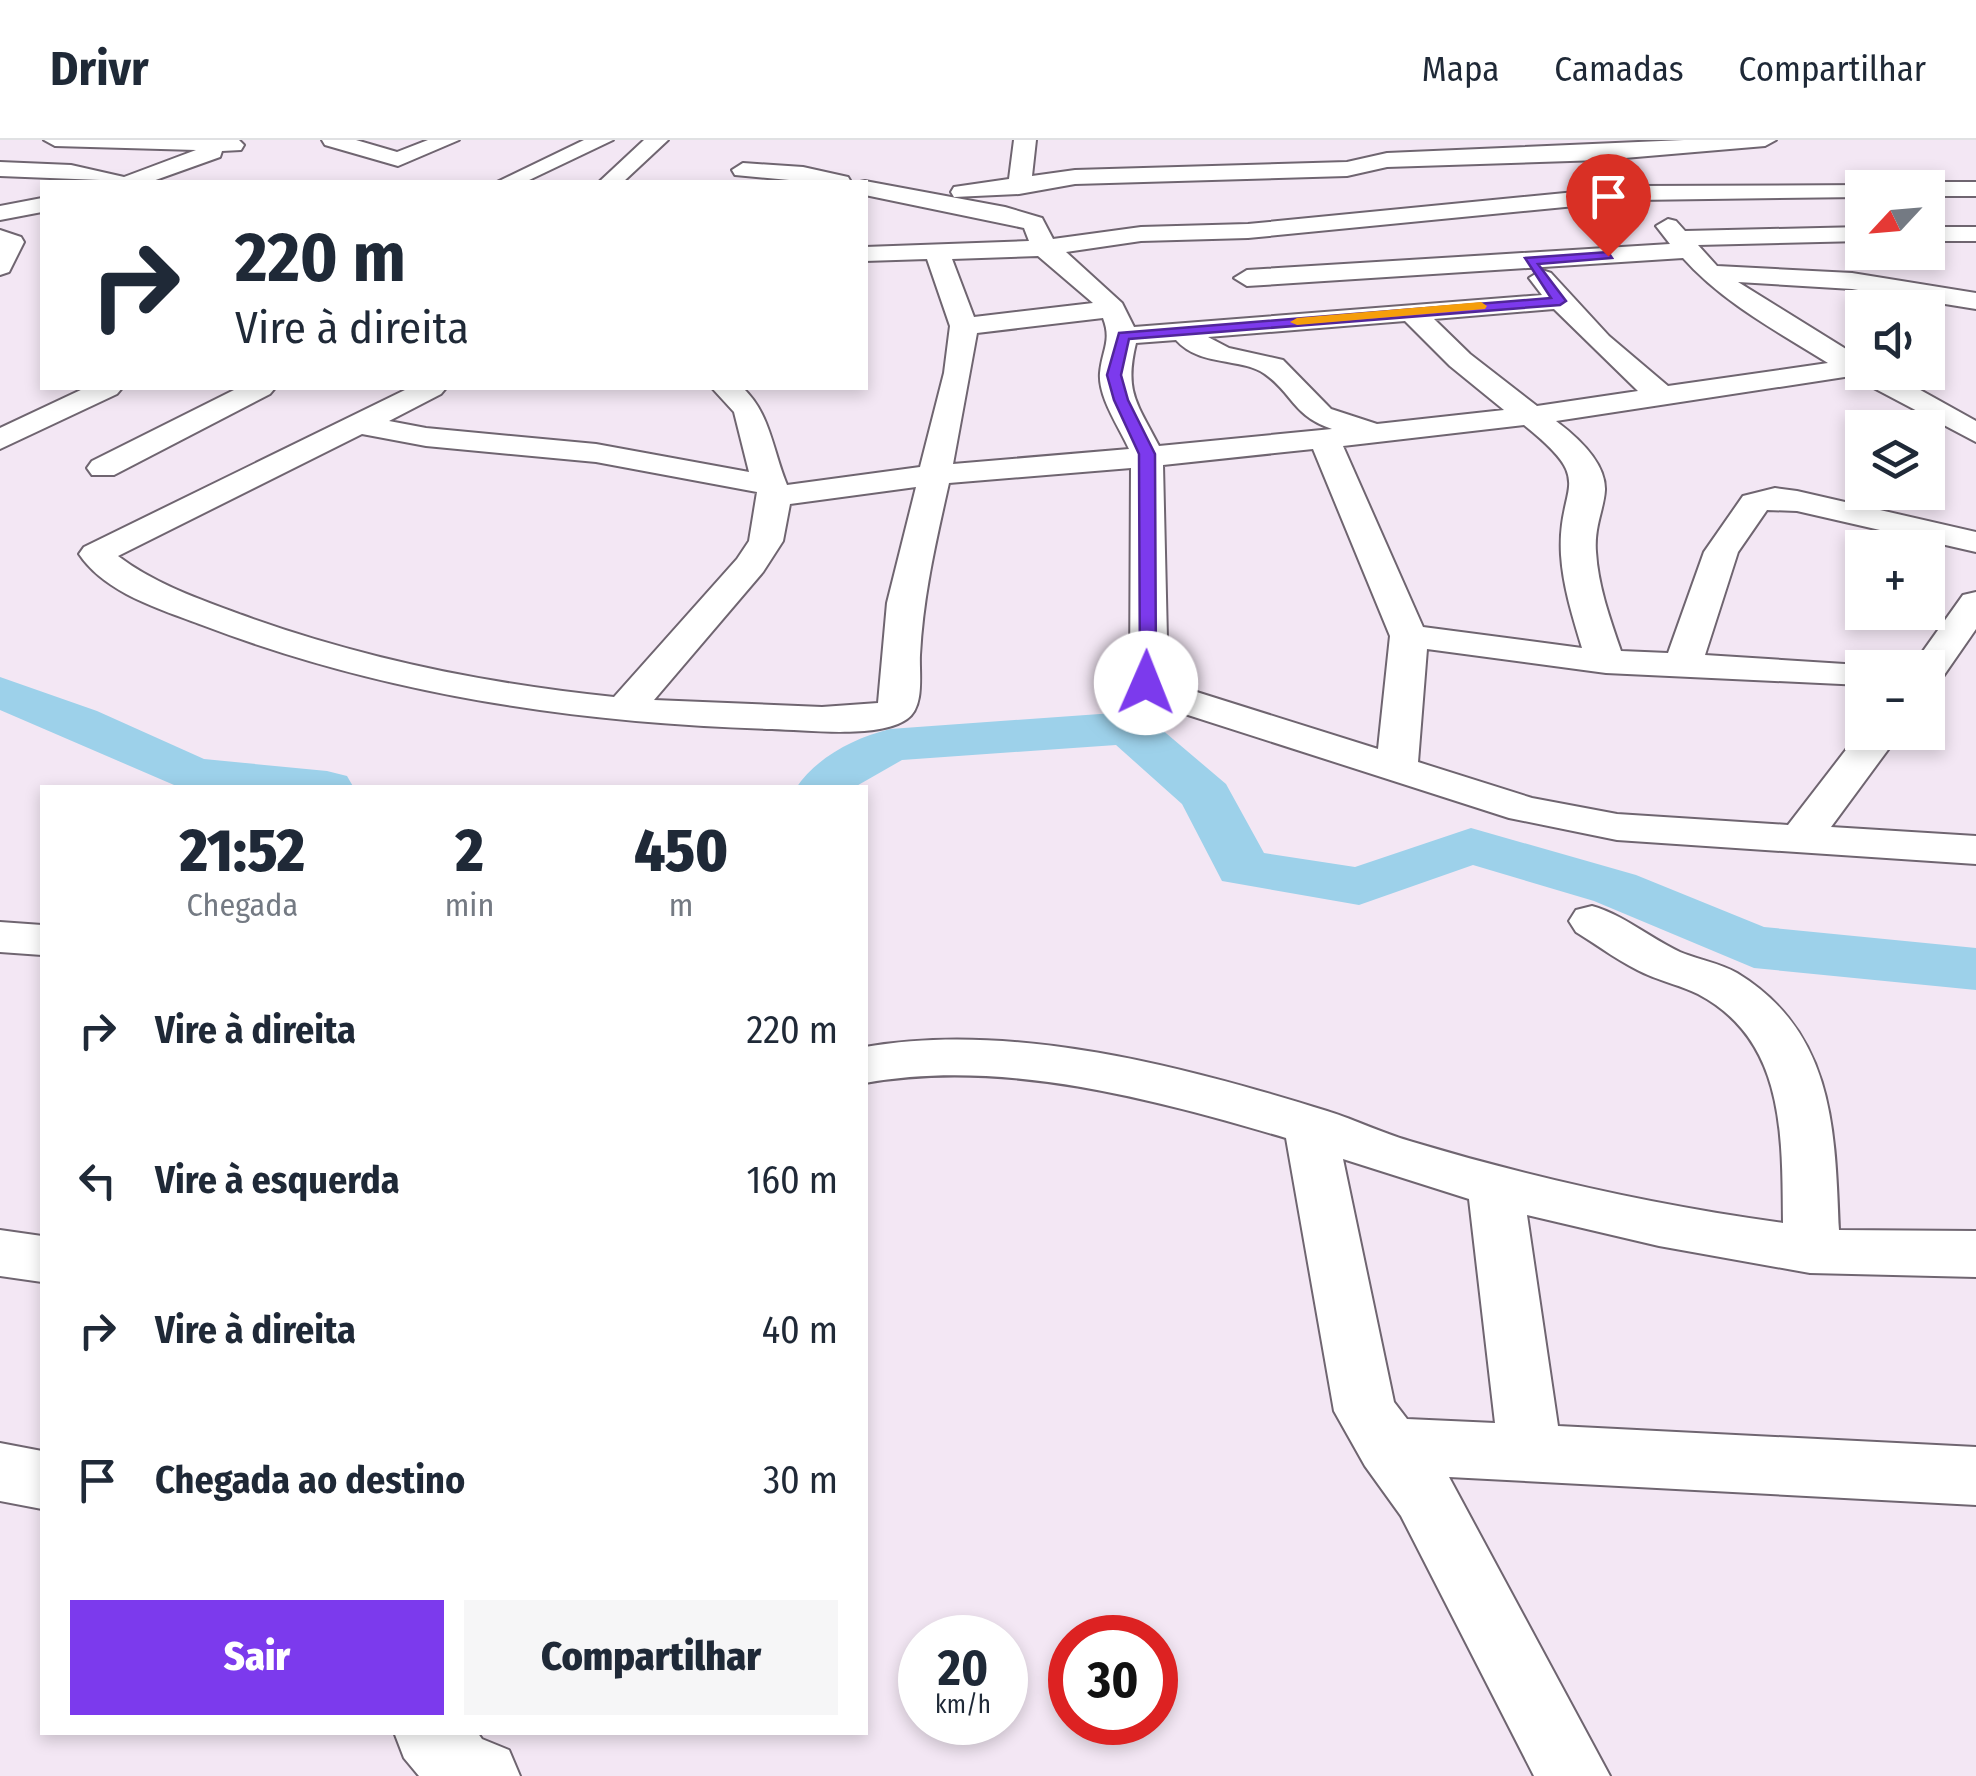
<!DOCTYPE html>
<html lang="pt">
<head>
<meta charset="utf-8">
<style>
	:root { --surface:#fff; --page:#f6f6f7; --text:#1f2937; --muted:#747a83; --line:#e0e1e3; --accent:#7c3aed }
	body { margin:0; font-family:"Fira Sans Condensed",sans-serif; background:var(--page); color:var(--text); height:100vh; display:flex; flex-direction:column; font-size:38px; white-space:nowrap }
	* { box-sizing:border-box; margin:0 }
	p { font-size:32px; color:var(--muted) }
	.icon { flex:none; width:55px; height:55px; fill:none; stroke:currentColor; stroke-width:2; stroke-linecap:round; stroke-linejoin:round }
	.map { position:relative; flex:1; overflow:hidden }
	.drawer { position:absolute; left:40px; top:645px; width:828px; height:950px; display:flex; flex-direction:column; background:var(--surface); border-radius:0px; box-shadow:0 5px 15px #0003 }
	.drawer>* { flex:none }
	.top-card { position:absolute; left:40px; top:40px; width:828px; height:210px; border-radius:0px; box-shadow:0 5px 15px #0003; background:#fff; color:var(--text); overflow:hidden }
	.needle { width:65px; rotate:244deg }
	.fabs { position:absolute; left:1845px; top:30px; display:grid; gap:20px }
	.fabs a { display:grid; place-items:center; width:100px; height:100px; border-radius:0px; background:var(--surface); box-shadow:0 5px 15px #0003; font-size:50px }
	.speed { position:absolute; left:898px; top:1475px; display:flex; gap:20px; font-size:50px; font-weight:700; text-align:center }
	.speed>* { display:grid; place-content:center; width:130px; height:130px; border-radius:50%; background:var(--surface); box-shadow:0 5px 15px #0003; line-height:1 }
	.speed small { font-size:25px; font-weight:400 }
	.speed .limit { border:15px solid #d22; background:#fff; color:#111 }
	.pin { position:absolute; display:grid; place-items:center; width:85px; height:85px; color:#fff; margin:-102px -42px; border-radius:50% 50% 50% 0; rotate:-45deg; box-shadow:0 0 10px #0007 }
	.pin .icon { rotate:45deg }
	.me { position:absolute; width:110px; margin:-55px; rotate:1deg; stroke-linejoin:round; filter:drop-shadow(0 0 8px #0008) }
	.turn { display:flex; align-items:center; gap:35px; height:210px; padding:0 30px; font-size:45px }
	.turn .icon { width:130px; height:130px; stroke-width:2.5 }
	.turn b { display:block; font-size:70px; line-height:85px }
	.eta { display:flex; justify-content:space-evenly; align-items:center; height:170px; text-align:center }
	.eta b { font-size:60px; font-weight:800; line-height:70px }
	.primary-button { display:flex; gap:20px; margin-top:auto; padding:20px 30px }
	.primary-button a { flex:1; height:115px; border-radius:0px; background:var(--accent); color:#fff; font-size:40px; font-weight:800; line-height:115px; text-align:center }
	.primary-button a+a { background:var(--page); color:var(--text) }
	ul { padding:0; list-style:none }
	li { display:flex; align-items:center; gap:30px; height:150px; padding:0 30px }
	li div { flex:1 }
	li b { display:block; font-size:38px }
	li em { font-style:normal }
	header { display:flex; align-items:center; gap:60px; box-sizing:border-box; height:140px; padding:0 50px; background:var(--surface); border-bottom:2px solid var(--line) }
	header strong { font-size:48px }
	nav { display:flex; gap:55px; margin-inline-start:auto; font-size:35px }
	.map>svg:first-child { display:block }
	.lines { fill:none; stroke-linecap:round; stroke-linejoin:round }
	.river { fill:#9dd1ea; fill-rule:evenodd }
	.minor-casing { stroke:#6f6570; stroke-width:4 }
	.minor { fill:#fff; fill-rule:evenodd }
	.route { fill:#7c3aed; stroke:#51269a; stroke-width:2.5 }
	.slow { fill:#f59e0b }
</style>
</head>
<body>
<header>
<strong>Drivr</strong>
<nav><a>Mapa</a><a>Camadas</a><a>Compartilhar</a></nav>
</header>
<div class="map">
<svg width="1976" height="1636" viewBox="0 0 1976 1636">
	<rect width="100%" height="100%" fill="#f3e7f4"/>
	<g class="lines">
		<g class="river">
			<polygon points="0,537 97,571 204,619 327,631 347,636 354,648 181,648 0,570"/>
			<path d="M 1128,572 L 1147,577 L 1226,644 L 1264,713 L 1355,727 L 1471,688 L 1636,735 L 1764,787 L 1976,808 L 1976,850 L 1754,828 L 1594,761 L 1473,725 L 1359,765 L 1222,741 L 1182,664 L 1116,605 L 902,620 L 853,648 L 796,648 C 817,617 854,598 890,589 Z"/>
		</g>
		<defs>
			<g id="minor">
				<polygon points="44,0 239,0 244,5 241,10 222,11 220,17 150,42 0,36 0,22 71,25 124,37 196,10 55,6"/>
				<polygon points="322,0 356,0 397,12 428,0 459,0 398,26 325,5"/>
				<polygon points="584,0 613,0 525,42 497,42"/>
				<polygon points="644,0 668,0 623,42 599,42"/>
				<polygon points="1014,0 1036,0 1032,36 1075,30 1347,22 1387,13 1684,0 1776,0 1765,6 1601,20 1387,27 1347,36 1075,44 1019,54 954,57 951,52 954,47 1009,39"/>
				<polygon points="743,23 803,27 848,37 851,42 811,42 735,35 732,30"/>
				<path d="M 865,41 L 1005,67 L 1042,78 L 1053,99 L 1141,87 L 1248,84 L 1637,46 L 1870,45 L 1862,48 L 1862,57 L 1637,60 L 1248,98 L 1141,101 L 1066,112 L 1122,163 L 1134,187 L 1542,155 L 1529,138 L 1542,130 L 1551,133 L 1609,196 L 1668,246 L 1828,223 C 1777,191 1723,163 1683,118 L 1247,146 L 1234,138 L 1247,130 L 1670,104 L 1656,86 L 1668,79 L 1676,81 L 1685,91 L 1862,87 L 1862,101 L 1698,105 L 1717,126 L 1852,133 L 1976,153 L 1976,169 L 1852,149 L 1738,142 L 1862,219 L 1862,232 L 1888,232 L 1976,281 L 1976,302 L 1851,236 L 1556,281 C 1576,296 1606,322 1605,350 C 1604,369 1594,386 1596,412 C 1598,446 1610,479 1621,511 L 1668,513 L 1704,412 L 1743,356 L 1775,348 L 1797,351 L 1976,392 L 1976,412 L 1797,371 L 1767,370 L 1738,412 L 1705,515 L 1876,526 L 1862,528 L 1862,545 L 1606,533 L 1427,509 L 1418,622 L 1532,658 L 1617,674 L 1788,685 L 1862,589 L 1862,592 L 1901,592 L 1831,687 L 1976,696 L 1976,724 L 1617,700 L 1509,678 L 1135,558 L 1130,550 L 1131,328 L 949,343 C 936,401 923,456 920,515 C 919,533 925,567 907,579 C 879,599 806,590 772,589 C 576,583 386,555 202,485 C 160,469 105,453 79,414 L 84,407 L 409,248 L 446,248 L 441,254 L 389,281 L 426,288 L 596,304 L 749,332 L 734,272 L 712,248 L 743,248 C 771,275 772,309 787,345 L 920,327 L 944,233 L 950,186 L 927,119 L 865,121 L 865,107 L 1029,101 L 1024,88 L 865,55 L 865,42 L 860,42 ZM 1038,116 L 1093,163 L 974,177 L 952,119 ZM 1554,169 L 1638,251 L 1537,266 L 1470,214 L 1434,179 ZM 1103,178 C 1112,201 1102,210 1100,233 C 1098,257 1119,287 1129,309 L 953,324 L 977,193 ZM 1405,181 L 1450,226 L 1504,270 L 1377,284 L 1331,269 L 1283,220 L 1229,208 L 1208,197 ZM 1176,200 C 1200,227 1240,217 1265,234 C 1293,254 1293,276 1332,289 L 1159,306 C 1137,263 1124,252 1136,203 ZM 1524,285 C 1599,345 1557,341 1561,415 C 1563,447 1573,478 1582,508 L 1423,487 L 1343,306 ZM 362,294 L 426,306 L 596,322 L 757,352 L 749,401 L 737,419 L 614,557 C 487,544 363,519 242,475 C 199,459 155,444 118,416 ZM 1313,309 L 1390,496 L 1378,609 L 1168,543 L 1163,325 ZM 916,347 L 887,463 L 878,563 L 822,567 L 654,560 L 763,432 L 783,401 L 790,364 Z"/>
				<polygon points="1928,42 1976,42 1976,56 1928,56 1928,48 1918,48"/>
				<polygon points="42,58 42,72 0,80 0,66"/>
				<rect x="1928" y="87" width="48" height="14"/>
				<polygon points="0,90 21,97 24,102 9,132 0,135"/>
				<polygon points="85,248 122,248 117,254 0,309 0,288"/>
				<polygon points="238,248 275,248 270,254 114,335 92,335 87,328 92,321"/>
				<polygon points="1976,452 1976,489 1942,538 1928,541 1928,528 1911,528 1963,455"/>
				<path d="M 1592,766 C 1624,775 1650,798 1680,812 C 1699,820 1720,823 1737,833 C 1834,892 1835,989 1839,1090 L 1976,1091 L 1976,1137 L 1810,1133 L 1659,1106 L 1527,1075 L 1558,1286 L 1976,1307 L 1976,1365 L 1449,1337 L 1610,1636 L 1534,1636 L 1401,1376 L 1365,1326 L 1334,1271 L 1286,998 C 1152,959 1004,918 865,943 L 865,907 C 1013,881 1186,927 1327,971 C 1356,980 1384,994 1413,1002 C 1533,1038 1658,1066 1783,1083 C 1782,997 1786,900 1698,854 C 1682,846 1664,842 1648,835 C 1622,824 1599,806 1576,792 L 1569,781 L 1576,770 ZM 1343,1019 L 1469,1059 L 1495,1283 L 1407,1279 L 1394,1262 Z"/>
				<polygon points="0,782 42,785 42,815 0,812"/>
				<polygon points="0,1090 42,1096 42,1142 0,1136"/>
				<polygon points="0,1303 42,1311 42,1369 0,1361"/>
				<polygon points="394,1592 477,1592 482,1599 509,1610 520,1636 419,1636 404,1618"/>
			</g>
		</defs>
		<use href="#minor" class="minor-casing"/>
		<use href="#minor" class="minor"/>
	</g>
	<polygon class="route" points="1608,112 1612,118 1538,124 1566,161 1560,165 1129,199 1121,235 1128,260 1155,314 1156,543 1146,549 1140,547 1139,314 1114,260 1107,235 1119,193 1551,158 1525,118"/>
	<polygon class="slow" points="1481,162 1487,166 1485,169 1297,185 1290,182 1297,178"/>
</svg>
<div class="fabs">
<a><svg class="needle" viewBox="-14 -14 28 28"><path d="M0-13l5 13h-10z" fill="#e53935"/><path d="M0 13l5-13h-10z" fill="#747a83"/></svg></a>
<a><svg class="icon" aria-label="sound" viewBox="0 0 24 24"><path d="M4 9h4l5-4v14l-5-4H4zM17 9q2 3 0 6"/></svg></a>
<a><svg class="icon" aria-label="layers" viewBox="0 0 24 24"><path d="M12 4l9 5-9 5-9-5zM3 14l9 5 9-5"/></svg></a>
<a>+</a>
<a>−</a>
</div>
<div class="speed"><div>20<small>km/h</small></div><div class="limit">30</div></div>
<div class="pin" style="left:1608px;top:116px;background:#d93025"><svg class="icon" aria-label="arrive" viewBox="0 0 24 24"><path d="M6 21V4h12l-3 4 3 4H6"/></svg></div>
<svg class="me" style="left:1146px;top:543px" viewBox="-20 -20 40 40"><circle r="19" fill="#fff"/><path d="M0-13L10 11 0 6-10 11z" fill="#7c3aed"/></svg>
<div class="top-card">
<div class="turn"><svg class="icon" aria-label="right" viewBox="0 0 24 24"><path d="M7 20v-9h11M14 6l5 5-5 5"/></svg><div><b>220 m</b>Vire à direita</div></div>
</div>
<section class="drawer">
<div class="eta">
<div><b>21:52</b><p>Chegada</p></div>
<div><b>2</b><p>min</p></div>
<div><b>450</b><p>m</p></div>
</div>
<ul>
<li><svg class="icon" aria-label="right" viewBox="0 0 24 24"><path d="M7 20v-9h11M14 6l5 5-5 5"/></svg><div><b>Vire à direita</b></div><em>220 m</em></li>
<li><svg class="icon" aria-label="left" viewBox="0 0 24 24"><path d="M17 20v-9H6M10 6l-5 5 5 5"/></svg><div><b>Vire à esquerda</b></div><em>160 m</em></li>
<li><svg class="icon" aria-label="right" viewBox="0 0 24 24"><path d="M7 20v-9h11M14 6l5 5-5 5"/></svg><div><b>Vire à direita</b></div><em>40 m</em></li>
<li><svg class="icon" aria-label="arrive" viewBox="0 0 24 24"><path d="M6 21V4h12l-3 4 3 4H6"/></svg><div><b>Chegada ao destino</b></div><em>30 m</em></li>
</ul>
<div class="primary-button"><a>Sair</a><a>Compartilhar</a></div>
</section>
</div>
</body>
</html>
